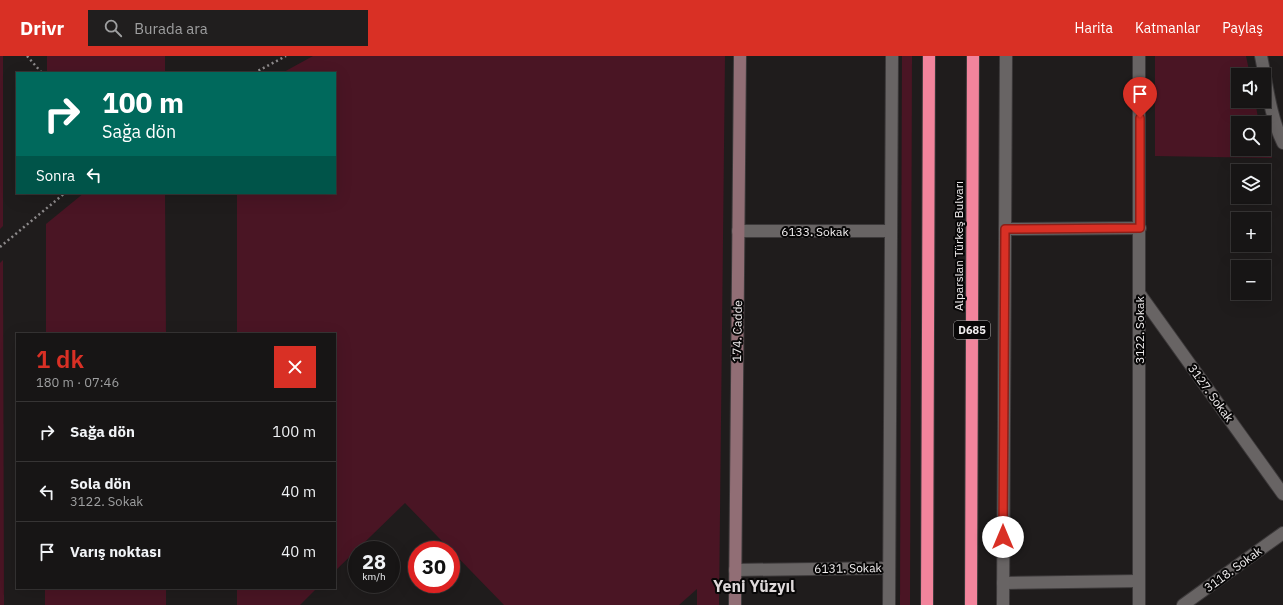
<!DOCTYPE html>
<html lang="tr">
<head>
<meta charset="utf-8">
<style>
	:root { --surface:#171515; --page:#201e1e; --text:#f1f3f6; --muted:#9e9fa0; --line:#363434; --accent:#d93025 }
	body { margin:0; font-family:"IBM Plex Sans",sans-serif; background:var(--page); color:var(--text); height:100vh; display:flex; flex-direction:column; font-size:15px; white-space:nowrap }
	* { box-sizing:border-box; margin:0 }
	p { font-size:13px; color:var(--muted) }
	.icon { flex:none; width:22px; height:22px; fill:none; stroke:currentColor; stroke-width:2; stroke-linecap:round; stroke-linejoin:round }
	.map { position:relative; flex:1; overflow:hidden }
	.panel { position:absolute; left:16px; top:277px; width:320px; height:256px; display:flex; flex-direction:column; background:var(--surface); border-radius:0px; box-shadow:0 4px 16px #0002,0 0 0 1px var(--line) }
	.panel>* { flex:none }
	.hud { position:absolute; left:16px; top:16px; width:320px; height:122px; border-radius:0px; box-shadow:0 4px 16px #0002,0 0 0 1px var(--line); background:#00695c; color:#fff; overflow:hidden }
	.controls { position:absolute; left:1231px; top:12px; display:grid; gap:8px }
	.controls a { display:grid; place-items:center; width:40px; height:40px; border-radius:0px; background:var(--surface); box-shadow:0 4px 16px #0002,0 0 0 1px var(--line); font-size:20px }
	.speed { position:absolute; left:348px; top:485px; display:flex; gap:8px; font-size:20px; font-weight:700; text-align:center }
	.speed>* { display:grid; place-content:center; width:52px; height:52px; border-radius:50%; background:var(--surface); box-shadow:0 4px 16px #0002,0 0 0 1px var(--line); line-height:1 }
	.speed small { font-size:10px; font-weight:400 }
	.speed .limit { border:6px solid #d22; background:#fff; color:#111 }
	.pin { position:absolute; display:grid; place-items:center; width:34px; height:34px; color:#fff; margin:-41px -17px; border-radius:50% 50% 50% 0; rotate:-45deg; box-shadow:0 0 4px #0007 }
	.pin .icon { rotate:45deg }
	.me { position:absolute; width:44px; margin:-22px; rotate:0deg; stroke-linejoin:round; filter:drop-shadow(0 0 3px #0008) }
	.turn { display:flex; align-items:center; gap:14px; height:84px; padding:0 20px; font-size:18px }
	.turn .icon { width:52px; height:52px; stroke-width:2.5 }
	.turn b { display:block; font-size:28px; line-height:34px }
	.then { display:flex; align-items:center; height:38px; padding:0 20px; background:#0003; gap:8px; font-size:15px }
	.round { display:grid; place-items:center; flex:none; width:42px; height:42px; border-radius:0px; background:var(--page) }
	.summary { display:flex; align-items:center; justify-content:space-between; height:68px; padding:0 20px }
	h1 { font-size:24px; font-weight:600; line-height:30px; color:var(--accent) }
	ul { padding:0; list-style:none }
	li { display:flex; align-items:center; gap:12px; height:60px; padding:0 20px; border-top:1px solid var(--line) }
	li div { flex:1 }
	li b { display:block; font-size:15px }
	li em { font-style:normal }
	header { display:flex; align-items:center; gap:24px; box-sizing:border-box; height:56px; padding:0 20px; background:var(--accent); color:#fff }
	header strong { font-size:19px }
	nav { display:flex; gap:22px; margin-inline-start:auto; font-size:14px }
	.search { width:280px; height:36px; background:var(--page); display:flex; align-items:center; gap:10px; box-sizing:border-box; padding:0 14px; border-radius:0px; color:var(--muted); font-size:15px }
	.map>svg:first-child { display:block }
	.green { fill:#4a1524 }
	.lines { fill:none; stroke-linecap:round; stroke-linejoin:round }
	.lane-casing { stroke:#3c393a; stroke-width:14 }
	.street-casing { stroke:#3c393a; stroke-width:14 }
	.secondary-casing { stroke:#3c393a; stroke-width:14 }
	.highway-casing { stroke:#3c393a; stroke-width:14 }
	.path { stroke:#8d8a8b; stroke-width:2.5; stroke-dasharray:2 3; stroke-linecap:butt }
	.lane { stroke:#686464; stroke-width:12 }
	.street { stroke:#686464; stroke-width:12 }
	.secondary { stroke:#916e75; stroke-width:12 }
	.highway { stroke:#f2849c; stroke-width:12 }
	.route-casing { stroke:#8d1f18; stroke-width:10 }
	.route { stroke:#d93025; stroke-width:7 }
	.labels { text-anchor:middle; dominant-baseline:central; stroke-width:4; stroke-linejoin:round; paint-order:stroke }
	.shield { fill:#080707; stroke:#aba9a9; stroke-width:1 }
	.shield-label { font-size:11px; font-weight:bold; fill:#f1eeef }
	.street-label { font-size:12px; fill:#f1eeef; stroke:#080707 }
	.district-label { font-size:16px; font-weight:bold; fill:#ded9da; stroke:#080707 }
</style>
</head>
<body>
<header>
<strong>Drivr</strong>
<div class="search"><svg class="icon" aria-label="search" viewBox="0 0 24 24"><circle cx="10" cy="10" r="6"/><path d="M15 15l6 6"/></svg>Burada ara</div>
<nav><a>Harita</a><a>Katmanlar</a><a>Paylaş</a></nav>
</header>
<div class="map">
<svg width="1283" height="549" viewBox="0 0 1283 549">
	<rect width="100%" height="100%" fill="#1f1c1c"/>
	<g class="green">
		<polygon points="0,0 3,0 3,170 0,173"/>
		<rect x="47" y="0" width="118" height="17"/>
		<polygon points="313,0 725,0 719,549 697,549 697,533 679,549 504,549 405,447 335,515 335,278 237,278 237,137 335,137 335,17 282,17"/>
		<polygon points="902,0 912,0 910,549 900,549"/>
		<polygon points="1155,0 1246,0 1250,19 1238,19 1238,45 1255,45 1259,67 1238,67 1238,93 1264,93 1264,85 1272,102 1155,100"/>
		<polygon points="84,137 165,137 166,278 46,278 46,168"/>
		<polygon points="3,204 4,549 0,549 0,207"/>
		<rect x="45" y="532" width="121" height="17"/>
		<polygon points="237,532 317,532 300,549 237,549"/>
	</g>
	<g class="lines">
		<defs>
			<g id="lane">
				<polyline points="1005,173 1140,172"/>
				<polyline points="738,175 891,175"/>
				<polyline points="1139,237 1283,438"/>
				<polyline points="735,514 889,512"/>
				<polyline points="1003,527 1139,525"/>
			</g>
			<g id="street">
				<path d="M 1261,0 C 1267,29 1270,60 1283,87"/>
				<polyline points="889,549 892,0"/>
				<polyline points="1003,549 1006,0"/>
				<polyline points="1139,549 1139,0"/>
				<polyline points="1183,549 1283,477"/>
			</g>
			<polyline id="secondary" points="735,549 740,0"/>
			<g id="highway">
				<polyline points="927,549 929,0"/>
				<polyline points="971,549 973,0"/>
			</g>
		</defs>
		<use href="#lane" class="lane-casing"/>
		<use href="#street" class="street-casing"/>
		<use href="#secondary" class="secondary-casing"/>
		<use href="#highway" class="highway-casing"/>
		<g class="path">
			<polyline points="27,0 42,17"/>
			<polyline points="254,17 286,0"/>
			<polyline points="0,191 65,137"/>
		</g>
		<use href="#lane" class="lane"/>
		<use href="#street" class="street"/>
		<use href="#secondary" class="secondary"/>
		<use href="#highway" class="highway"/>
	</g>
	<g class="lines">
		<defs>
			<polyline id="route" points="1003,481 1005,173 1140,172 1140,62"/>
		</defs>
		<use href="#route" class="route-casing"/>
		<use href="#route" class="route"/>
	</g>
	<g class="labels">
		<rect class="shield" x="954" y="265" width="36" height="18" rx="3"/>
		<g class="shield-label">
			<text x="972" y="274">D685</text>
		</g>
		<g class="street-label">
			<text x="815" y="175">6133. Sokak</text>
			<text transform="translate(958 190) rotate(-90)">Alparslan Türkeş Bulvarı</text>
			<text transform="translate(1139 274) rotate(-90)">3122. Sokak</text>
			<text transform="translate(737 275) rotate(-89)">174. Cadde</text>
			<text transform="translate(1211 337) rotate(54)">3127. Sokak</text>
			<text transform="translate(848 512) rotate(-1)">6131. Sokak</text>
			<text transform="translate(1233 513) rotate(-36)">3118. Sokak</text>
		</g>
		<g class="district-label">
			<text x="754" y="530">Yeni Yüzyıl</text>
		</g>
	</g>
</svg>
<div class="controls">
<a><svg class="icon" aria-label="sound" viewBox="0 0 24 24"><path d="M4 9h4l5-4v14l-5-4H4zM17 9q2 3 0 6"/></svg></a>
<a><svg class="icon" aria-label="search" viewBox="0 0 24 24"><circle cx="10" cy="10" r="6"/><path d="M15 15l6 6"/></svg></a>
<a><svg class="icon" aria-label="layers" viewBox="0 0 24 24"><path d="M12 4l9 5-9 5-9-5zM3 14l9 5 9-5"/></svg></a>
<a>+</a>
<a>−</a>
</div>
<div class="speed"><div>28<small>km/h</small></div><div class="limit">30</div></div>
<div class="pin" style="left:1140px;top:62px;background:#d93025"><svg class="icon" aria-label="arrive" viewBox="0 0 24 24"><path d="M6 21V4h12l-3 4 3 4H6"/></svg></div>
<svg class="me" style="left:1003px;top:481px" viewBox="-20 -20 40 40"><circle r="19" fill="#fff"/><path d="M0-13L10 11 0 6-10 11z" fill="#d93025"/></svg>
<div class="hud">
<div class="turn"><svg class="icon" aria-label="right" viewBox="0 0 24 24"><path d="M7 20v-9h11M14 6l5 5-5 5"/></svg><div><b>100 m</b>Sağa dön</div></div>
<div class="then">Sonra<svg class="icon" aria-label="left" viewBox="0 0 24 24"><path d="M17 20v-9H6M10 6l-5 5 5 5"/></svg></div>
</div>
<section class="panel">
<div class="summary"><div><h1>1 dk</h1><p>180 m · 07:46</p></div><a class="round" style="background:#d93025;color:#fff"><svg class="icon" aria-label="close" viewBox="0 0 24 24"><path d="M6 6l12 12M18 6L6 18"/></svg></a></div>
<ul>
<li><svg class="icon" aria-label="right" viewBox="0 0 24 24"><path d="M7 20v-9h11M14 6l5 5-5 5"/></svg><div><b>Sağa dön</b></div><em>100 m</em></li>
<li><svg class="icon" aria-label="left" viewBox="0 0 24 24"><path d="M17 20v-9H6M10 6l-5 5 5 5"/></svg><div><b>Sola dön</b><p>3122. Sokak</p></div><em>40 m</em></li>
<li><svg class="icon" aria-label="arrive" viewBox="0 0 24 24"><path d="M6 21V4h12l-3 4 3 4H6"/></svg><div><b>Varış noktası</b></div><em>40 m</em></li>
</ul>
</section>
</div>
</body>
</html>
